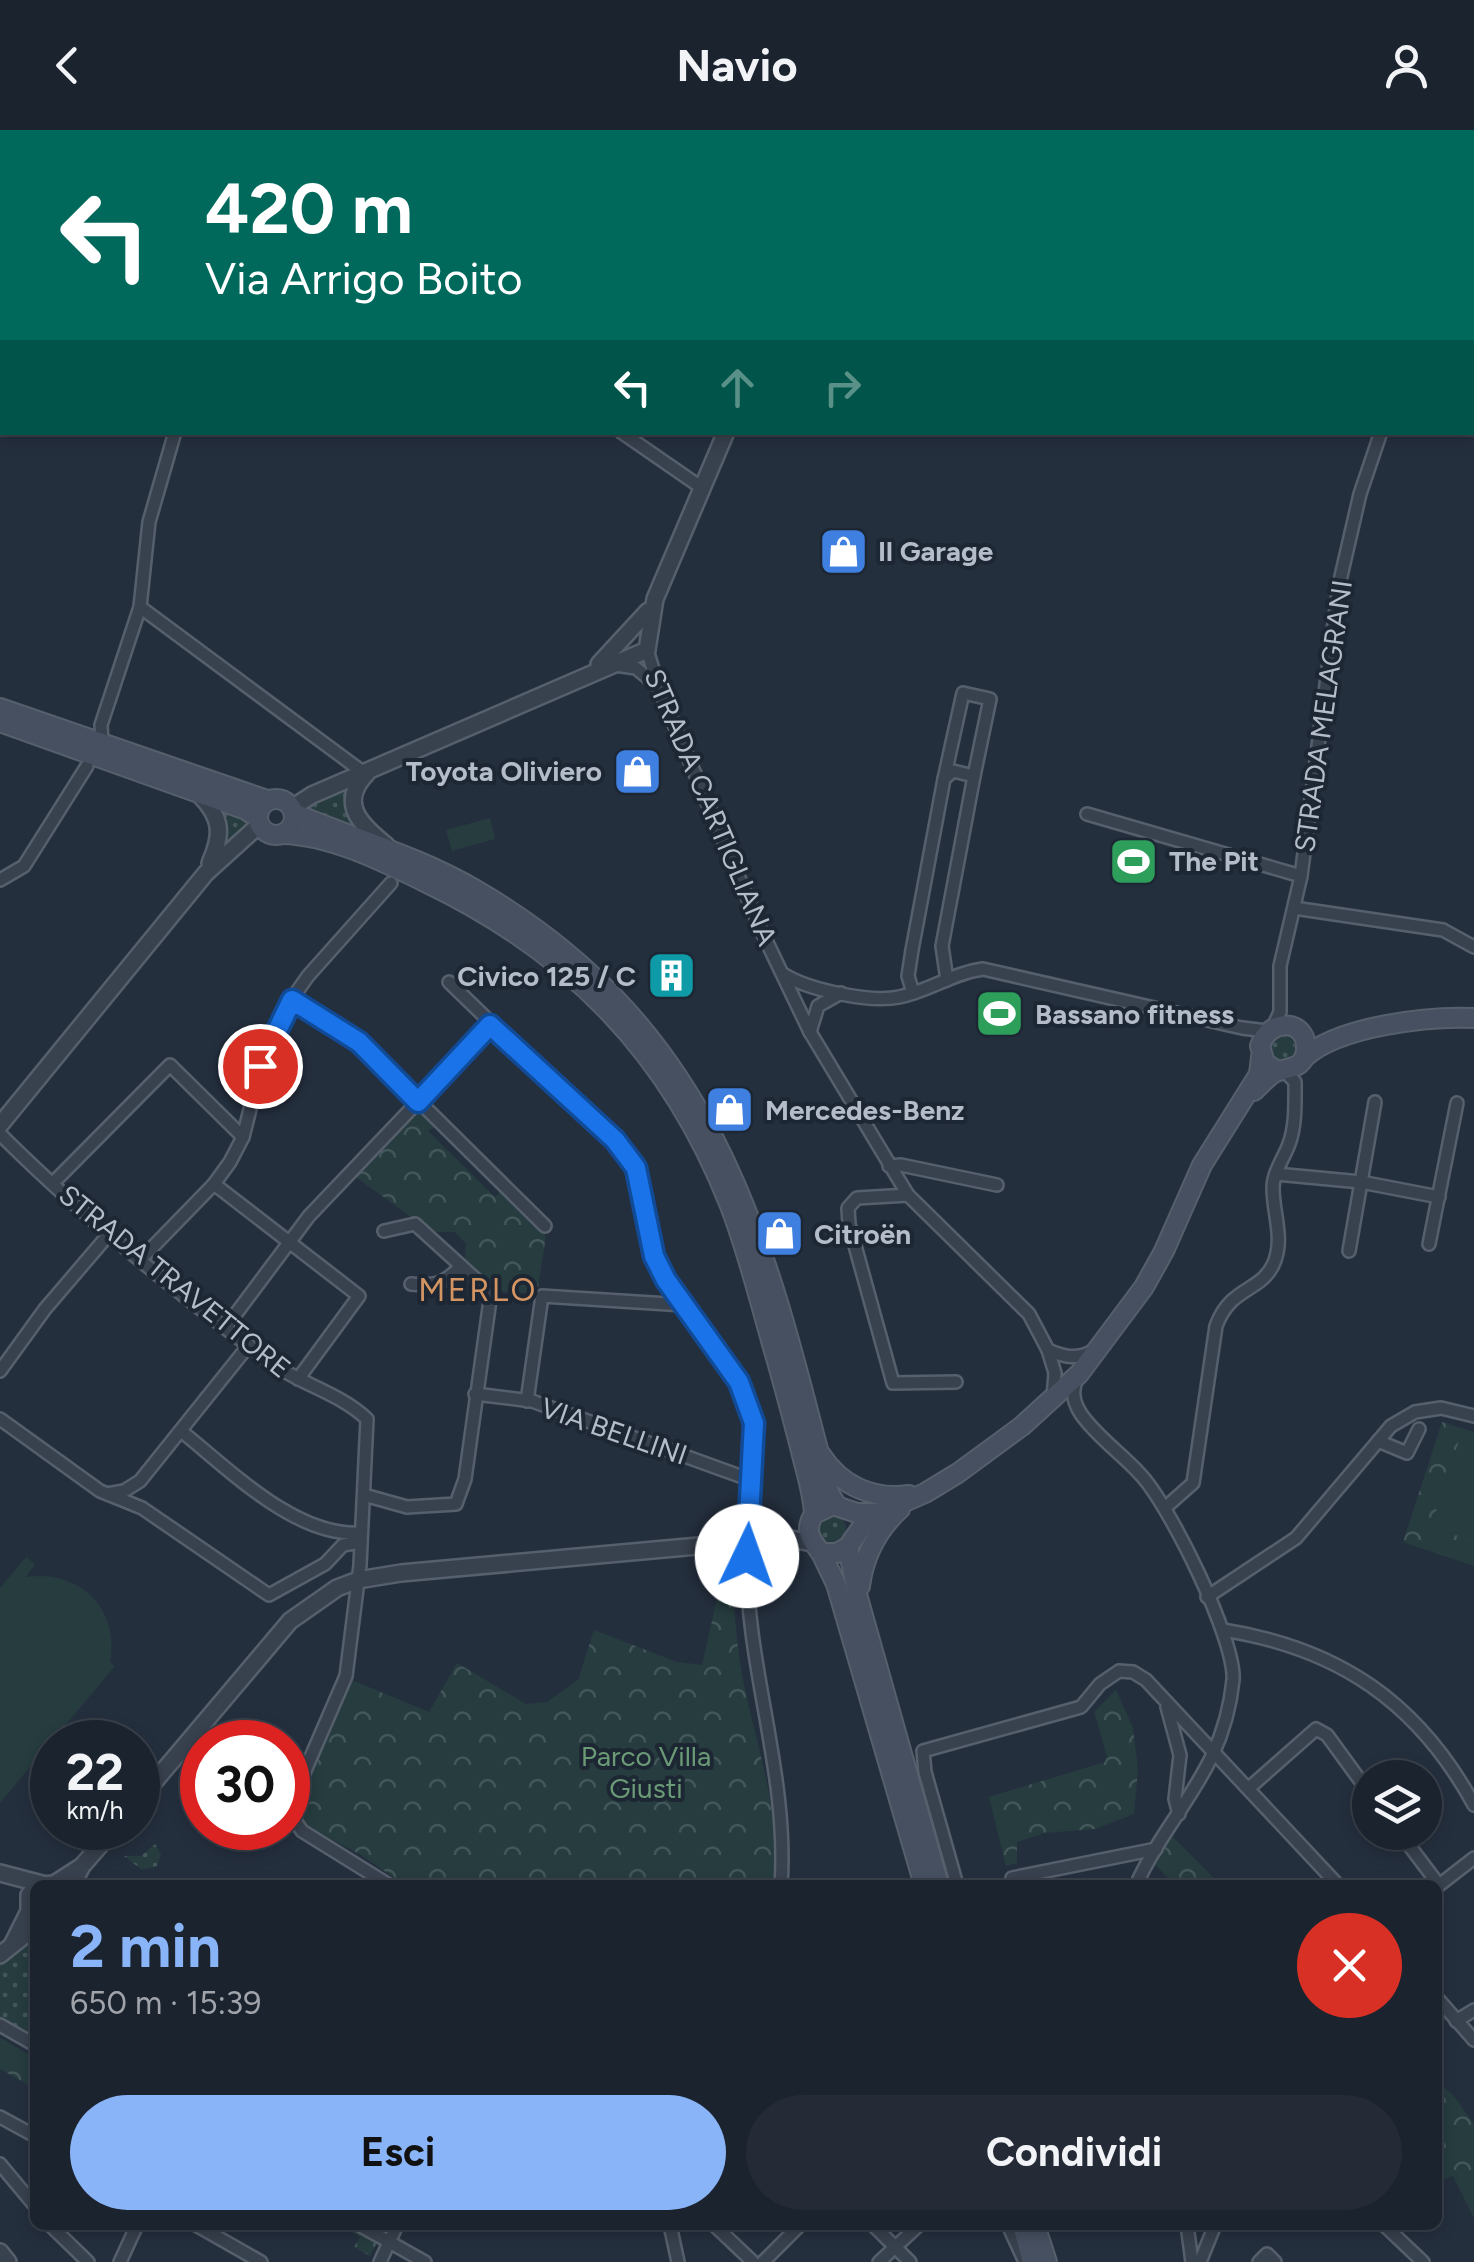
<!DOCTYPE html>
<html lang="it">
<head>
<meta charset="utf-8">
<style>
	:root { --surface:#1b232e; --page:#242b36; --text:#f1f3f6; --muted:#a0a4aa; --line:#39404a; --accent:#8ab4f8 }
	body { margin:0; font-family:Figtree,sans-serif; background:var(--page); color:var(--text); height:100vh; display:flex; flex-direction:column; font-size:38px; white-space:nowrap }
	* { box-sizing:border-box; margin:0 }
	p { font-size:32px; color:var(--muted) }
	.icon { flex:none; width:55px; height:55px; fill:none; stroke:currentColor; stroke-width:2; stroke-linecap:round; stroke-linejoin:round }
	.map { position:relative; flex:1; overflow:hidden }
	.details { position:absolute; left:30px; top:1750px; width:1412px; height:350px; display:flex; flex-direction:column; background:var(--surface); border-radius:15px; box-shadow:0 5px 15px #0003,0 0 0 2px var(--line) }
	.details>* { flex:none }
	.banner { position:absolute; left:0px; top:0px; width:1475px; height:305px; box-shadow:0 5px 15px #0003,0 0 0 2px var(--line); background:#00695c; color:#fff; overflow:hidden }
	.tools { position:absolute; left:1352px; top:1630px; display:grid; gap:20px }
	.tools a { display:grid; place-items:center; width:90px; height:90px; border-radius:50%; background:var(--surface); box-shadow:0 5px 15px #0003,0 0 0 2px var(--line); font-size:50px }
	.speed { position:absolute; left:30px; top:1590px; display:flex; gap:20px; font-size:50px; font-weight:700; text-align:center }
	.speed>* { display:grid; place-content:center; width:130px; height:130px; border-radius:50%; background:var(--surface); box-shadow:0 5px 15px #0003,0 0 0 2px var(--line); line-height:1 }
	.speed small { font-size:25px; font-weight:400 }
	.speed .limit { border:15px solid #d22; background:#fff; color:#111 }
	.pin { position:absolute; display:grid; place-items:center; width:85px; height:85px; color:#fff; margin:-42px; border:5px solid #fff; border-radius:50%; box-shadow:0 2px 10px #0007 }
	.me { position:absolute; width:110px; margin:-55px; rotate:3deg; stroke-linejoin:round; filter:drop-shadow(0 0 8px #0008) }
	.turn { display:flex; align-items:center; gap:35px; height:210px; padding:0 40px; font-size:45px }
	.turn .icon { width:130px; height:130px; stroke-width:2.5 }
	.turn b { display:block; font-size:70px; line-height:85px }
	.lanes { display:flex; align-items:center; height:95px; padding:0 40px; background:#0003; justify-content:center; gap:50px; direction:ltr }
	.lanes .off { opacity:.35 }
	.round { display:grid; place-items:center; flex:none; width:105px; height:105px; border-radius:52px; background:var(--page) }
	.summary { display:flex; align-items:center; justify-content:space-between; height:170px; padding:0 40px }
	h1 { font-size:60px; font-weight:700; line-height:75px; color:var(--accent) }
	.action { display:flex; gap:20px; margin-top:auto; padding:20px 40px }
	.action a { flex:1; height:115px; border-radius:60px; background:var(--accent); color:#111; font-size:40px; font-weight:700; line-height:115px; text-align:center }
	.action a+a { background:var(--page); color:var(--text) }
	header { display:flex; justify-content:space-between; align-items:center; height:130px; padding:0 40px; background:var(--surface); font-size:45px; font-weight:700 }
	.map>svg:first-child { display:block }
	.grass { fill:url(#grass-dots) }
	.park { fill:url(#park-crowns) }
	.pitch { fill:#263c3f }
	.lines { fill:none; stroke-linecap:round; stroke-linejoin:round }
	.minor-casing { stroke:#565f6c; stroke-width:16 }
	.tertiary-casing { stroke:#565f6c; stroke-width:20 }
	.secondary-casing { stroke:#565f6c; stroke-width:22 }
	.minor { stroke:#38414e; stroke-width:11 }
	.tertiary { stroke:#38414e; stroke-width:15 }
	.secondary { stroke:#465061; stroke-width:18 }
	.route-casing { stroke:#114b97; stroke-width:25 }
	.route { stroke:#1a73e8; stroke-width:18 }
	.labels { text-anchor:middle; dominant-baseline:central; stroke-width:8; stroke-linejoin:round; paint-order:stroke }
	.poi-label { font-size:28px; font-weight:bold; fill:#b4bcc9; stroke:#1d2633; text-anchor:start }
	.street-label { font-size:28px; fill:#b4bcc9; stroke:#1d2633 }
	.park-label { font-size:28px; fill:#6b9a76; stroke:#1d2633 }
	.quarter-label { font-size:32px; letter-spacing:2.5px; fill:#d59563; stroke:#1d2633 }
</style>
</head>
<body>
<header><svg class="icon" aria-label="back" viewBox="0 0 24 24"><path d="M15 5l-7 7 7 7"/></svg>Navio<svg class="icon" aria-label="person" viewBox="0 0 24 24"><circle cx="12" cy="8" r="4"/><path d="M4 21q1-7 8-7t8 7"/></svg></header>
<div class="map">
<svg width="1474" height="2132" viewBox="0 0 1474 2132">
	<defs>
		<pattern id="grass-dots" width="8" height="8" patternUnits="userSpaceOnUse" patternTransform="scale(2.5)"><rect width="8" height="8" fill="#263c3f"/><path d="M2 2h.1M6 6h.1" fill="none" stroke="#435659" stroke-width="1.8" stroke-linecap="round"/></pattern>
		<pattern id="park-crowns" width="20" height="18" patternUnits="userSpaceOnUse" patternTransform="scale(2.5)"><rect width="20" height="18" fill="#263c3f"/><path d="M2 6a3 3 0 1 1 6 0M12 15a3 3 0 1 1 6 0" fill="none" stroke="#435659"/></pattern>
	</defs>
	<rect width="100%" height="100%" fill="#242f3e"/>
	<g class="grass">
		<polygon points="354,654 359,697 304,680 305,676"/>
		<polygon points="215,675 255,690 220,718"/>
		<circle cx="1283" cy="918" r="12"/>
		<circle cx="832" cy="1399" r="14"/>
		<polygon points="155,1714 161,1725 157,1736 142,1740 124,1726 141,1726"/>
		<polygon points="35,1802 35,1910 0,1890 0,1835"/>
		<polygon points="339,2095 352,2095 378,2111 370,2126 354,2117 360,2107"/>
	</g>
	<g class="park">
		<polygon points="417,979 436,996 428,1001 495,1067 501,1061 546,1106 537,1164 494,1161 465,1129 466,1114 455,1102 432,1102 353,1045"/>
		<polygon points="1442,1292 1474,1302 1474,1436 1403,1412"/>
		<path d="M 727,1426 L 732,1426 C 733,1472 736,1519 746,1564 C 760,1627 782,1690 772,1755 L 405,1755 L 361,1725 L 299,1692 L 294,1680 L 303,1652 L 349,1549 L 429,1582 L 457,1533 L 526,1574 L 547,1572 L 578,1550 L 594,1500 L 677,1532 L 702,1535 Z"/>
		<polygon points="1116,1560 1133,1598 1138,1640 1134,1684 1095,1699 1044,1703 1017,1712 1017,1733 1006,1736 989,1667 1105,1632 1107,1626 1094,1582"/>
		<polygon points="1172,1706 1217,1751 1212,1755 1174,1755 1154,1733"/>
		<polygon points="0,1908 35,1928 35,1959 0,1939"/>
		<polygon points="1438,1952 1453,1965 1474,1994 1474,2088 1453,2046 1438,2051"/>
	</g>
	<g class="pitch">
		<polygon points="490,688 495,709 452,721 446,700"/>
		<polygon points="1460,1308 1474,1312 1474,1411 1431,1397"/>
		<path d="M 26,1427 L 35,1434 L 26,1447 C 79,1439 120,1478 110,1532 L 115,1536 L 0,1673 L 0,1458 Z"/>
	</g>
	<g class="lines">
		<defs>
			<g id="minor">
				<polyline points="238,0 241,2"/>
				<polyline points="1472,41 1474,37"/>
				<polyline points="621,302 702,358"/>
				<polyline points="140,477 364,643"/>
				<polyline points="647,520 660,561 762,802 810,902 908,1065 1029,1184 1048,1220 1055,1243 1053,1268"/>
				<polyline points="615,535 636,538 655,554"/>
				<polyline points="102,613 101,595 140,477 149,392 175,302"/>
				<polyline points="944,649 963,563 990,569 974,646"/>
				<polyline points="1087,684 1301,746"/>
				<polyline points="0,750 24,736 87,636"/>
				<polyline points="1294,778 1443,800 1474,817"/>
				<path d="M 783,844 C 808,860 870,873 899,867 C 929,861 953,843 983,839 L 1242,898 L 1267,901"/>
				<path d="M 449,852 L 628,1026 C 647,1056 641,1094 655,1127 C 677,1181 729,1219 748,1274 C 762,1314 748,1380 747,1424 C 745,1536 789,1643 781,1755"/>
				<polyline points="913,863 908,846 912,820 944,649 953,641 974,646 942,816 947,850"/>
				<polyline points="291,870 359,912 545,1096"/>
				<polyline points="1273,897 1280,882 1280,836 1301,746 1339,455 1360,364 1381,302"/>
				<polyline points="810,902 818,876 841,863"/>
				<path d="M 0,1004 C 82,1086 176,1162 269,1231 C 299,1254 340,1263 367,1289 L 360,1435 L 346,1546 L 288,1680 L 302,1701 L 389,1755"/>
				<polyline points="889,1036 901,1035 997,1055"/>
				<polyline points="1276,1044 1361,1052 1439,1067"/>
				<polyline points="53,1053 170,935 243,1007"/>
				<polyline points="214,1054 359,1166 298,1249"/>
				<polyline points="908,1065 857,1068 848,1078 849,1094 893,1253 956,1252"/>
				<polyline points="1429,1114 1457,973"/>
				<polyline points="1349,1121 1375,972"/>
				<polyline points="141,1129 214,1054 230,1032 243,1007 261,936 291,870 308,846 391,753"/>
				<path d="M 411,1154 C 436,1156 444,1154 461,1136"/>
				<polyline points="226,1197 309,1086 491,895"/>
				<path d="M 1048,1220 C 1064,1227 1077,1230 1093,1221"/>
				<polyline points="0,1241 45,1179 110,1103"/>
				<path d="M 1077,1249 C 1071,1261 1073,1272 1081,1284 C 1097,1307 1121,1323 1140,1344 C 1169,1374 1236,1510 1233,1550 C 1224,1641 1171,1679 1136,1755"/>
				<polyline points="475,1264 532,1271 751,1350"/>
				<polyline points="527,1271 542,1166 684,1175"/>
				<polyline points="0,1289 100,1361 142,1378 269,1465 325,1434 343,1415 361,1412"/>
				<path d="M 181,1301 C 229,1339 295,1407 360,1403"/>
				<polyline points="1378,1311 1407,1323 1419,1299"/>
				<polyline points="107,1364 124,1361 140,1351 249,1215"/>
				<polyline points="364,1365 407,1377 456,1374 465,1349 491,1163 415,1094 384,1101"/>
				<path d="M 1166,1377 L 1193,1353 L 1216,1196 C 1231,1156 1259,1163 1273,1135 C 1285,1110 1273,1084 1273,1058 C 1273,1042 1284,1028 1289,1014 C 1296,996 1295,971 1295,952 L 1285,941"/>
				<polyline points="1207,1467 1296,1408 1391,1296 1415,1282 1441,1278 1474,1286"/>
				<path d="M 1223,1500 C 1338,1518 1418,1572 1474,1675"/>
				<polyline points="1167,1577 1180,1625 1175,1669 1179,1684"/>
				<polyline points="1249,1658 1316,1599 1327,1605 1370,1664"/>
				<polyline points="1399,1702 1439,1755"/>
				<polyline points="957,1755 925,1642 923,1621 1081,1577 1100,1554 1119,1541 1133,1542 1146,1550 1338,1755"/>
				<polyline points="1013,1755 1012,1748 1156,1719"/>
				<polyline points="1438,1756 1474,1728"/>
				<polyline points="1438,1869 1474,1910"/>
				<polyline points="1456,1891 1474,1880"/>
				<polyline points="0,1895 35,1915"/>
				<polyline points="0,1987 35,2006"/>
				<polyline points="0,2034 35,2076"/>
				<polyline points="50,2095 88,2132"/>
				<polyline points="196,2095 261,2132"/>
				<polyline points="359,2095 425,2132"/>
				<polyline points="670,2095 678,2132"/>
				<polyline points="714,2095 753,2132"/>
				<polyline points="873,2095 910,2132"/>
				<polyline points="1008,2095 1025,2132"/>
				<polyline points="1187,2095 1192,2132"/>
				<polyline points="1384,2095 1423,2132"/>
				<polyline points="120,2132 137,2095"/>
				<polyline points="380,2132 397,2095"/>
				<polyline points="763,2132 800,2095"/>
				<polyline points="879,2132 919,2095"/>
				<polyline points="1200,2132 1215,2095"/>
				<polyline points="1259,2132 1267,2124 1275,2132"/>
			</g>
			<g id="tertiary">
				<polyline points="844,2 844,0"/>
				<polyline points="599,534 648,481"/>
				<path d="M 367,643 C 337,674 362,696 387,716"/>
				<path d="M 200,665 C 222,688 223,704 210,733"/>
				<polyline points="292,678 312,665 647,520 655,469 726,302"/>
				<polyline points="0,995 206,743 259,695"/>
				<polyline points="138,1671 290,1491 337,1458 358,1450 401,1443 786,1408 812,1413"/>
				<polyline points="0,1743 42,1754"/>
				<polyline points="39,1755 54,1754 79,1738"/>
				<polyline points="72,1755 82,1736 115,1698"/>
				<polyline points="13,1813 29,1781 29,1765 35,1758"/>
				<polyline points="0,1825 35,1797"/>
				<polyline points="0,2122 8,2132"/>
			</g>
			<g id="secondary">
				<polyline points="0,578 267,670"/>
				<polyline points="0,592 246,680 258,688"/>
				<circle cx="276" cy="687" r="18"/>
				<path d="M 294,683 C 355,709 418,726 476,760 C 718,901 765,1110 829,1363 L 837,1376"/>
				<path d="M 282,704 C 330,705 382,731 425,752 C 571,822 670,923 730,1076 C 747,1120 759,1168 772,1214 C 782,1248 791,1282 800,1317 C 805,1339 813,1361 814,1384"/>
				<path d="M 1304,928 C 1338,896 1429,886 1474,888"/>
				<path d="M 1254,961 C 1261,955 1270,943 1279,941 C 1291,937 1305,938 1306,919 C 1307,889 1269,887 1260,916 L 1265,933 L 1278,941"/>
				<path d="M 821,1325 C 841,1356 873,1370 909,1365"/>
				<path d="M 848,1417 L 837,1423 L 821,1423 C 810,1409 804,1400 814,1384 L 833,1375 L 857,1383 L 880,1383"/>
				<polyline points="821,1423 836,1454 924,1755"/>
				<path d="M 860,1456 C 864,1426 877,1400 900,1379"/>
				<polyline points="939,1755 858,1468 848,1417 868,1388 925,1363 958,1343 1022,1296 1079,1244 1144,1157 1164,1121 1202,1035 1259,944 1261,927"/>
				<polyline points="1022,2095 1032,2132"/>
				<polyline points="1035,2095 1047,2132"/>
			</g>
		</defs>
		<use href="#minor" class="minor-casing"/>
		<use href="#tertiary" class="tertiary-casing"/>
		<use href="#secondary" class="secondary-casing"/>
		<use href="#minor" class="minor"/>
		<use href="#tertiary" class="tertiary"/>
		<use href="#secondary" class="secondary"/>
	</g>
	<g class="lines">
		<defs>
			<polyline id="route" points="260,936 292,870 359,912 418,972 490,895 615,1010 636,1038 654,1126 666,1150 739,1252 754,1293 747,1426"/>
		</defs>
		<use href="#route" class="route-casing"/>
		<use href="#route" class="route"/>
	</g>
	<defs>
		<symbol id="shop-square" viewBox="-11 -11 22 22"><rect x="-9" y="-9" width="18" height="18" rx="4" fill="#3f7fe0" stroke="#1d2633"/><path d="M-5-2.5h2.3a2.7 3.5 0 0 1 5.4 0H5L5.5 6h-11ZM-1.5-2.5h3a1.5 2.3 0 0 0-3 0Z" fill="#fff"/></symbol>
		<symbol id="stadium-square" viewBox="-11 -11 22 22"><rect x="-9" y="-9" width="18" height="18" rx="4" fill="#2e9e5b" stroke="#1d2633"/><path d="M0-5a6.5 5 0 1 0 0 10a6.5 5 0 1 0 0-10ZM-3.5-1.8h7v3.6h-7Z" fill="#fff"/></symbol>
		<symbol id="building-square" viewBox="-11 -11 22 22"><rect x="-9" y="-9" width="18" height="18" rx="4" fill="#0f9aa8" stroke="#1d2633"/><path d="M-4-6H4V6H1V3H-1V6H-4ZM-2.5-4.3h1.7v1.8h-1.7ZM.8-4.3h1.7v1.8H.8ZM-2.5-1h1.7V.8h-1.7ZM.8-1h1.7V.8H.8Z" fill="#fff"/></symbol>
	</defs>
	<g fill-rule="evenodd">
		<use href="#shop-square" x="816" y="394" width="55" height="55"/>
		<use href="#shop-square" x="610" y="614" width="55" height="55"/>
		<use href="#stadium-square" x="1106" y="704" width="55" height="55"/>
		<use href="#building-square" x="644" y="818" width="55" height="55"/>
		<use href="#stadium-square" x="972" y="856" width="55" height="55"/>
		<use href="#shop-square" x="702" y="952" width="55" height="55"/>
		<use href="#shop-square" x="752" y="1076" width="55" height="55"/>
	</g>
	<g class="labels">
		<g class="poi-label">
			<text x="878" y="421">Il Garage</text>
			<text x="602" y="641" text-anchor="end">Toyota Oliviero</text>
			<text x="1169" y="731">The Pit</text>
			<text x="636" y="846" text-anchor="end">Civico 125 / C</text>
			<text x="1035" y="884">Bassano fitness</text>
			<text x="765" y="980">Mercedes-Benz</text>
			<text x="814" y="1104">Citroën</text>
		</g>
		<g class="street-label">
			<text transform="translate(1323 586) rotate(-82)">STRADA MELAGRANI</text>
			<text transform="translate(711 677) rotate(67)">STRADA CARTIGLIANA</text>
			<text transform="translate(175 1151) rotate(39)">STRADA TRAVETTORE</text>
			<text transform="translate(614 1301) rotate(19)">VIA BELLINI</text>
		</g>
		<g class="park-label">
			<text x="646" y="1626">Parco Villa<tspan x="646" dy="32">Giusti</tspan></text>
		</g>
		<g class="quarter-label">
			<text x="478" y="1160">MERLO</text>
		</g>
	</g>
</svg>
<div class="tools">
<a><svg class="icon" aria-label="layers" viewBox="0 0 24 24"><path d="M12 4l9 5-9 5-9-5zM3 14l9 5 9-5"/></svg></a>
</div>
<div class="speed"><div>22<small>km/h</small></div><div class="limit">30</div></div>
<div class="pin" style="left:260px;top:936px;background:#d93025"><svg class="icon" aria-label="arrive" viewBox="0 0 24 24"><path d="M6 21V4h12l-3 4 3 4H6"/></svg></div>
<svg class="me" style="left:747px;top:1426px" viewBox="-20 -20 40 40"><circle r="19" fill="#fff"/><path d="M0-13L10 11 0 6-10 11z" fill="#1a73e8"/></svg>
<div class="banner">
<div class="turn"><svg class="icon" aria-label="left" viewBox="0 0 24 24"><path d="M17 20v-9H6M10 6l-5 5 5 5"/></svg><div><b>420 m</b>Via Arrigo Boito</div></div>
<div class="lanes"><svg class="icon" aria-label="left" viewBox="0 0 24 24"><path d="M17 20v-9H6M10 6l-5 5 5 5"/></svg><svg class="icon off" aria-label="ahead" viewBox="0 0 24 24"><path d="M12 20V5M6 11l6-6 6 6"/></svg><svg class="icon off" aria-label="right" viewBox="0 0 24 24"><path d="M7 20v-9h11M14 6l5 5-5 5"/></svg></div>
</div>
<section class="details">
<div class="summary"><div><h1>2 min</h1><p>650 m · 15:39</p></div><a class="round" style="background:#d93025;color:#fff"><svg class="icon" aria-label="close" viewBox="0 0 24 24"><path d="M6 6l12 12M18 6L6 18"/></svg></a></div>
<div class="action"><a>Esci</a><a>Condividi</a></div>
</section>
</div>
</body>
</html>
